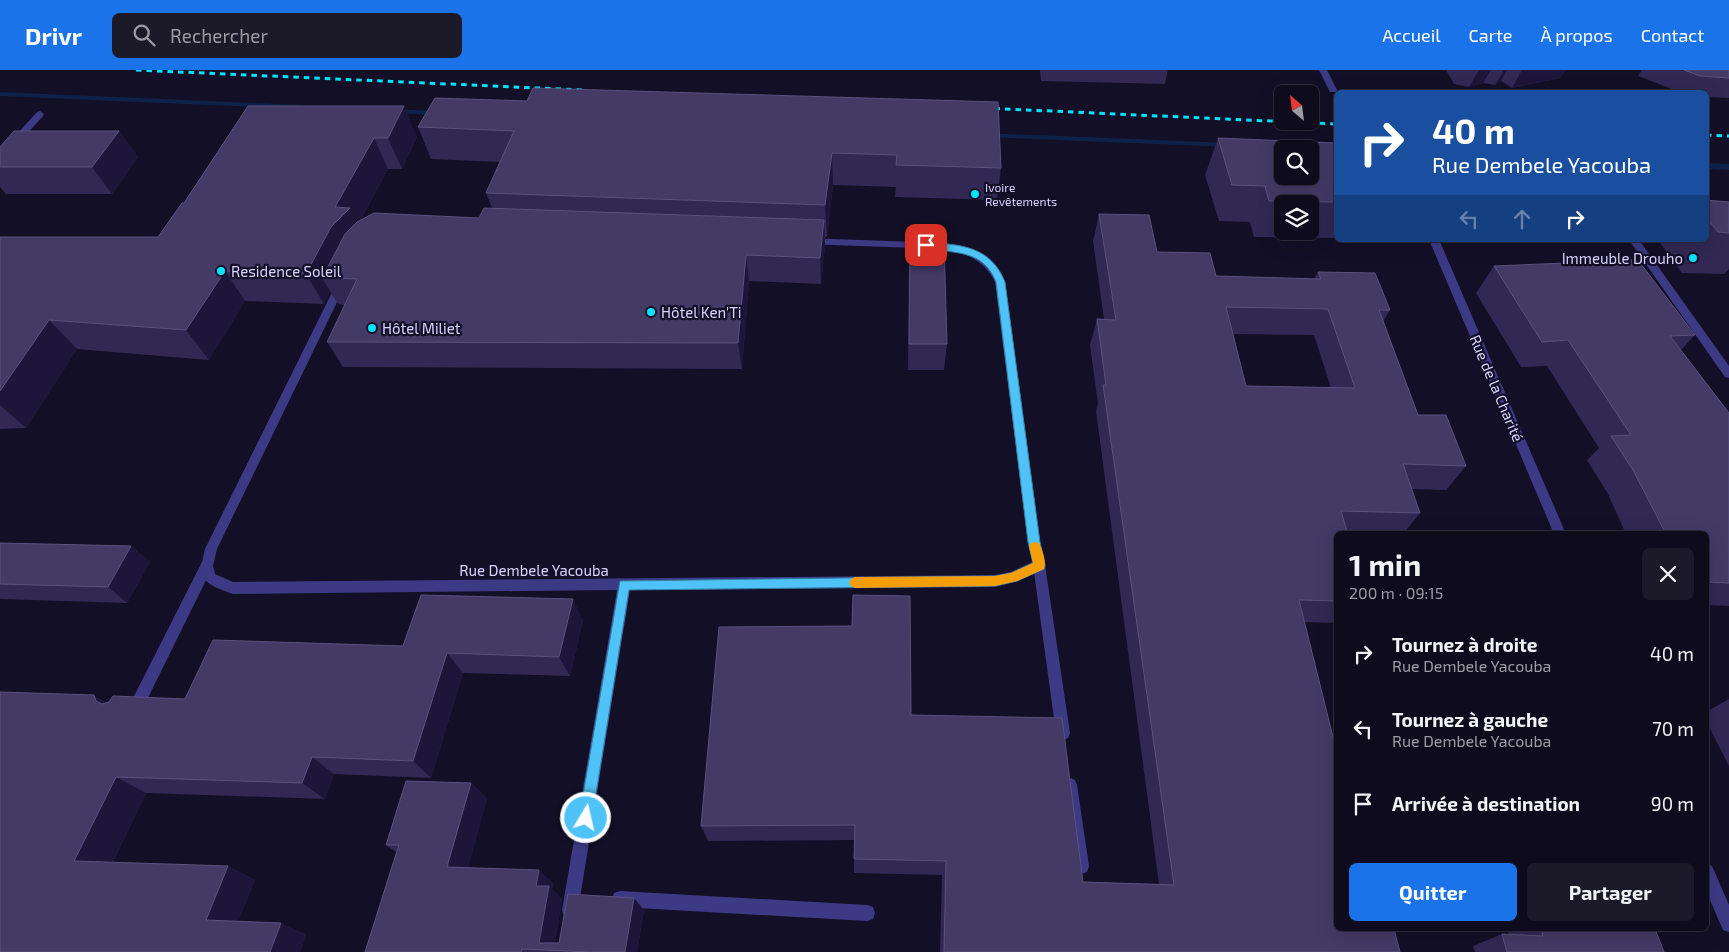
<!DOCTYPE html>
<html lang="fr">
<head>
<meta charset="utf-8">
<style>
	:root { --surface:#0e0b1c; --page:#1c1929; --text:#f1f3f6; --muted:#9b9ba3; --line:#2e2b3b; --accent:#1a73e8 }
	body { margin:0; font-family:"Exo 2",sans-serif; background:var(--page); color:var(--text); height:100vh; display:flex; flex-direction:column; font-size:19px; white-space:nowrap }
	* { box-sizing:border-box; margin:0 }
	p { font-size:16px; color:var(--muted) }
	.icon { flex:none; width:28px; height:28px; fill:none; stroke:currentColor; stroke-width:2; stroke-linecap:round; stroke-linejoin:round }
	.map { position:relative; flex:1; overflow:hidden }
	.sheet { position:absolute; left:1334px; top:461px; width:375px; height:400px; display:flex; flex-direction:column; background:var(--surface); border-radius:8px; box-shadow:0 5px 20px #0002,0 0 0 1px var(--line) }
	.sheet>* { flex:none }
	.guide { position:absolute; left:1334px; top:20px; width:375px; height:152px; border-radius:8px; box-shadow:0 5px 20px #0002,0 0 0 1px var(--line); background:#1a4fa0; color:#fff; overflow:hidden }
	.needle { width:32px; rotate:332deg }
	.buttons { position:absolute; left:1274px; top:15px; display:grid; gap:10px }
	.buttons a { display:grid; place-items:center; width:45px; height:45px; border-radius:8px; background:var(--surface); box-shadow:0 5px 20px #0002,0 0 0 1px var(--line); font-size:25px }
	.pin { position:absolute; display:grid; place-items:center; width:42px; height:42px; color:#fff; margin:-21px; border-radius:10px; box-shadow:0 2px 8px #0006 }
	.me { position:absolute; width:55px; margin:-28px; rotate:9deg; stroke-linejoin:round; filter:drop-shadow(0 0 4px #0008) }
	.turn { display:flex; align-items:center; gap:18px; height:105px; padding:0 15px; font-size:22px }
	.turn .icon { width:65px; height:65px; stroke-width:2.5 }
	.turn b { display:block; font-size:35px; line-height:42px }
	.lanes { display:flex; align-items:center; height:48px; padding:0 15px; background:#0003; justify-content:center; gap:25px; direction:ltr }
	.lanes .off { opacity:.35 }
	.round { display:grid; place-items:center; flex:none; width:52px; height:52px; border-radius:8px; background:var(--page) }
	.head { display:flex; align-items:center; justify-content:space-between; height:85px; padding:0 15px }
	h1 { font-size:30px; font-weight:700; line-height:38px }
	.button { display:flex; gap:10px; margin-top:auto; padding:10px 15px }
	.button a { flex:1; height:58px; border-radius:8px; background:var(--accent); color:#fff; font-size:20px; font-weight:700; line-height:58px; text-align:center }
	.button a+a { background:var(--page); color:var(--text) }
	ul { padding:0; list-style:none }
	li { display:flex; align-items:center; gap:15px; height:75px; padding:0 15px }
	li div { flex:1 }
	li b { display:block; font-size:19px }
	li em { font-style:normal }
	header { display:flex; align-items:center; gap:30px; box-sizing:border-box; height:70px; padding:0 25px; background:var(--accent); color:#fff }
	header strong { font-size:24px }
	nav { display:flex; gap:28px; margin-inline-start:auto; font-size:18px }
	.search { width:350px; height:45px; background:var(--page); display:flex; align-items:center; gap:12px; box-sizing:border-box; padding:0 18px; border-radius:8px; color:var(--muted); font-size:19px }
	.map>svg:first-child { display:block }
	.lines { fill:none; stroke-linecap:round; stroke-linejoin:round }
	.stream { fill:#0c2248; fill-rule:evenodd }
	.lane { fill:#3d3a85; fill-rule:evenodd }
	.street { fill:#3d3a85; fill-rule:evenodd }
	.rail { stroke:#00e5ff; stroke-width:3; stroke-dasharray:5.5 5; stroke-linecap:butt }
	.wall { fill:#312854; fill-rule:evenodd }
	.shaded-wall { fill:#1d163a }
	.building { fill:#433a66; stroke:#5a527e; fill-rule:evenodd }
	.route { fill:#4fc3f7; stroke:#337fa1 }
	.slow { fill:#f59e0b }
	.poi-dot { fill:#00e5ff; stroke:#130f26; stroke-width:2 }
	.labels { text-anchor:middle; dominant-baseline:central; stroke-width:4.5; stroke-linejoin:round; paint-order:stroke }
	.far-poi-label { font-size:12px; fill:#d9d4ff; stroke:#130f26; text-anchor:start }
	.poi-label { font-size:15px; fill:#d9d4ff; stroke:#130f26; text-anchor:start }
	.street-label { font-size:15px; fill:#d9d4ff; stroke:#130f26 }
</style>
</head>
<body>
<header>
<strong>Drivr</strong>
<div class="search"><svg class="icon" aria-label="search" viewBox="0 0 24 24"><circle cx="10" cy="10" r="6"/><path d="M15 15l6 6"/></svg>Rechercher</div>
<nav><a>Accueil</a><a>Carte</a><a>À propos</a><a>Contact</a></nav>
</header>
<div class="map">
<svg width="1729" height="882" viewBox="0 0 1729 882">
	<rect width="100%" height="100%" fill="#130f26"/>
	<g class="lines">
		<g class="stream">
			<polygon points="0,22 300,35 304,37 300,39 0,26"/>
			<polygon points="388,39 440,41 444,43 440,45 391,43 387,41"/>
			<polygon points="983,63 1230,73 1234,75 1230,77 986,67 982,65"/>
			<polygon points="1706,93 1729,94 1729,100 1706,99"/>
		</g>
		<g class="lane">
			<polygon points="1039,489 1044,491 1045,495 1070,663 1068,668 1063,670 1058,668 1056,663 1033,495 1034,491"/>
			<polygon points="207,490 212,492 213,496 139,646 134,648 129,646 127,641 129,636 202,492"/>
			<polygon points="1070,708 1075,710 1077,715 1089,796 1087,802 1081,804 1075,802 1073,796 1063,715 1065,710"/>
			<polygon points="620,821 867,835 873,837 875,843 873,849 867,851 620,837 614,835 612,829 614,823"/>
		</g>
		<g class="street">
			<polygon points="1319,0 1327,0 1337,20 1336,22 1330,22"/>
			<polygon points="40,41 44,44 43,46 3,91 0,92 0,83 37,42"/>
			<path d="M 414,154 L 945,173 C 973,178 992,186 1005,212 L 1040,472 L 1045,495 L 1044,499 L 1018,511 L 995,517 L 630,520 L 578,840 L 576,846 L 570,848 L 564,846 L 562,840 L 617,520 L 233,524 C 204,514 197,510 205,479 L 349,188 C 364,165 388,158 414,154 ZM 414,160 L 945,179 C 967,183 985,191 995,212 L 1028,472 L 1032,492 L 1011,502 L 995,505 L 233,512 L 215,504 L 213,496 L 217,479 L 358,189 C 373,171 391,164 414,160 Z"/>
			<polygon points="1431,170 1439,170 1440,172 1566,464 1554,464 1430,172"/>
			<polygon points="1629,170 1639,170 1729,296 1729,308 1725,307"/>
			<polygon points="1706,794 1712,796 1729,835 1729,862 1723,860 1706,821"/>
		</g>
		<g class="rail">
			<polyline points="136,0 582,20"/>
			<polyline points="984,38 1336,54"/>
			<polyline points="1706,65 1729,66"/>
		</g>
	</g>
	<g class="wall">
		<polygon points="1040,0 1168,0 1165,14 1041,11"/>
		<polygon points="1446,0 1565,0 1560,8 1512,18 1501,11 1495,15 1483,13 1469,17 1454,14"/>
		<polygon points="1642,0 1729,0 1729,28 1706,27 1706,22 1680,22 1638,6"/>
		<polygon points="435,28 1001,98 997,130 895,127 896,117 833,115 827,167 825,167 825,177 821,214 749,211 742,299 343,297 327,272 345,235 338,234 330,221 324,234 245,231 209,290 77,279 26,358 0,359 0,167 158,167 184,133 248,36 417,67 402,99 388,99 360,151 479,148 492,138 486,123 500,92 431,89 418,57"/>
		<polygon points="119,61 138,87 112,124 6,124 0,117 0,77"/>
		<path d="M 1218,68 L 1336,73 L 1336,168 L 1254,167 L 1250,152 L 1219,151 L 1205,105 ZM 1282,134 L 1310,134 L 1310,161 L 1282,161 Z"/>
		<polygon points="1706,130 1729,132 1729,199 1724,204 1682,203 1658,170 1706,170"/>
		<path d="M 1099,144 L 1157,182 L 1216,206 L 1314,209 L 1318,202 L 1390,240 L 1383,252 L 1418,345 L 1466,396 L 1446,420 L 1412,419 L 1420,443 L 1403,464 L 1336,464 L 1336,553 L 1304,552 L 1336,859 L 1400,882 L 940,882 L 942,805 L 854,803 L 854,770 L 708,771 L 701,756 L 911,645 L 1083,812 L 1159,814 L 1096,341 L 1098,334 L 1090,275 L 1097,249 L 1104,249 L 1093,171 ZM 1233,264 L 1314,265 L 1331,318 L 1246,316 Z"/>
		<polygon points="910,170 947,274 944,300 908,300 909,197"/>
		<polygon points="1494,196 1695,265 1681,280 1729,343 1729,536 1706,535 1706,464 1626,464 1608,424 1587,390 1599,378 1547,296 1521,297 1476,223"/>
		<polygon points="0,473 131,476 150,492 127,533 0,529"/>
		<polygon points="583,550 570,606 463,603 431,708 334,704 325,729 146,723 113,792 228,796 255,810 238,851 306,864 300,882 0,882 107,633 185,629 403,576"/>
		<polygon points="1729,629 1729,696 1706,651 1706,642"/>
		<polygon points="471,713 487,729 468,797 553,813 552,819 562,829 555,873 559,873 634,828 644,840 637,882 365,882 396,782 386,775"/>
		<polygon points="1507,859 1655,859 1664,882 1475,882 1473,876 1502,864 1509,865"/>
	</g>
	<g class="shaded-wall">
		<polygon points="1479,0 1491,0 1483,13 1469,17"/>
		<polygon points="1504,0 1507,0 1501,11 1495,15"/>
		<polygon points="1522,0 1565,0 1560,8 1512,18"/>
		<polygon points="404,36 417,67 402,99 388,68"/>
		<polygon points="119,61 138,87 112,124 92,97"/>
		<polygon points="374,68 388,99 358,154 322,208 330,221 324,234 306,204 335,137"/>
		<polygon points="832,83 833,115 827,167 825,135"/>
		<polygon points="824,150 825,177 821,214 820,188"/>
		<polygon points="746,185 749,211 742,299 738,273"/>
		<polygon points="225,201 245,231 209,290 186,260"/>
		<polygon points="49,250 77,279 26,358 0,335 0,321"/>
		<polygon points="131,476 150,492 127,533 108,517"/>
		<polygon points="573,529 583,550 570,606 559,587"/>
		<polygon points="447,583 463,603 431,708 413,691"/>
		<polygon points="94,625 123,643 96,631"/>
		<polygon points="312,687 334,704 325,729 302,713"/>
		<polygon points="116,707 146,723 107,804 74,791"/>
		<polygon points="471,713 487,729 465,810 447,797"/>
		<polygon points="228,796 255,810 234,862 206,850"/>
		<polygon points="539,800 553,813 552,819 562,829 554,880 539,873 536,816"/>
		<polygon points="634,828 644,840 637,882 625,882"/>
		<polygon points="281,853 306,864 300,882 270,882"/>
	</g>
	<g class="building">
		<polygon points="1684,0 1729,0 1729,8 1700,6"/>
		<polygon points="533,18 998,32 1001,98 896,95 897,85 832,83 825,135 486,123 514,61 418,57 435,28 527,31"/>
		<polygon points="248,36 404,36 388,68 374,68 335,137 350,138 331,157 306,204 225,201 186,260 49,250 0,321 0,167 158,167 182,133 184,133"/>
		<polygon points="14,61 119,61 92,97 0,97 0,77"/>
		<path d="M 1218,68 L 1336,73 L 1336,132 L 1269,131 L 1265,116 L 1232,115 ZM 1282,79 L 1310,79 L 1310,106 L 1282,106 Z"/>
		<polygon points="1706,130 1729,132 1729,163 1718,162 1706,147"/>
		<polygon points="484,138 824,150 820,188 746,185 738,273 327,272 357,209 322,208 345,164 357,152 374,143 479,148"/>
		<path d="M 1099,144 L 1149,145 L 1157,182 L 1210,183 L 1216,206 L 1321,209 L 1318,202 L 1375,203 L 1390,240 L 1379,240 L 1418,345 L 1446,345 L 1466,396 L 1403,394 L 1420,443 L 1341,441 L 1348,464 L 1336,464 L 1336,531 L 1299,530 L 1336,679 L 1336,859 L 1394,859 L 1400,882 L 944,882 L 946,791 L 854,789 L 855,755 L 701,756 L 719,557 L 852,556 L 853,525 L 910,526 L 911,645 L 1062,648 L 1083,812 L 1174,815 L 1103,315 L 1106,315 L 1097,249 L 1116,250 ZM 1226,237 L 1328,239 L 1355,318 L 1246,316 Z"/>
		<polygon points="910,170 944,172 947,274 909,274"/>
		<polygon points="1638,190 1695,265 1670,266 1729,343 1729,513 1706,512 1706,464 1666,464 1633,400 1611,366 1631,365 1568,270 1542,272 1494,196"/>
		<polygon points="0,473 131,476 108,517 0,514"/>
		<polygon points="421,525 573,529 559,587 447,583 413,691 312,687 302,713 116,707 74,791 228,796 206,850 281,853 270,882 0,882 0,622 94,625 96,631 102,634 109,632 113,626 185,629 213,570 403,576"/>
		<polygon points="406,711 471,713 447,797 539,800 536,816 549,816 539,873 559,873 568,824 634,828 625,882 591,882 522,879 521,882 365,882 399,775 386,775"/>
		<polygon points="1541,859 1655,859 1664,882 1507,882 1502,864 1543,866"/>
	</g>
	<path class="route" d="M 926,172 C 960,175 990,175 1005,212 L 1040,472 L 1045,495 L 1044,499 L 1017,511 L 995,516 L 629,520 L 592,748 L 590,753 L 586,755 L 581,753 L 579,748 L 620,511 L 995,506 L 1011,503 L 1033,493 L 1028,472 L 996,212 C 982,177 952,185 923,177 L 923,173 Z"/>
	<path class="slow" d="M 1035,472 L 1039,473 C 1042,479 1047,492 1044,499 L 1017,511 L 995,516 L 855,518 L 851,516 L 849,513 L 851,509 L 855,507 L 995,506 L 1011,503 L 1033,493 L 1029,476 L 1031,473 Z"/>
	<g class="poi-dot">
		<circle cx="975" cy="124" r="5"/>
		<circle cx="1693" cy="188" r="5"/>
		<circle cx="221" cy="201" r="5"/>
		<circle cx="651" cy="242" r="5"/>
		<circle cx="372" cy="258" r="5"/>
	</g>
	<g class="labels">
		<g class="far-poi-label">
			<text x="985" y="117">Ivoire<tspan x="985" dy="14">Revêtements</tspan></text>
		</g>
		<g class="poi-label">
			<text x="1683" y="188" text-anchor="end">Immeuble Drouho</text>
			<text x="231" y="201">Residence Soleil</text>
			<text x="661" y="242">Hôtel Ken'Ti</text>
			<text x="382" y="258">Hôtel Miliet</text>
		</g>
		<g class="street-label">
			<text transform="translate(1497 318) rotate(67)">Rue de la Charité</text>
			<text x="534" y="500">Rue Dembele Yacouba</text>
		</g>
	</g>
</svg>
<div class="buttons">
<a><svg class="needle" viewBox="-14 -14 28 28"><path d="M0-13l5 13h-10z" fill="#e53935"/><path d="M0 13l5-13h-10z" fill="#9b9ba3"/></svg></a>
<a><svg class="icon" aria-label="search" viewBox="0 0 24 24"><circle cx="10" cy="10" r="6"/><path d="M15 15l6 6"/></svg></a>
<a><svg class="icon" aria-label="layers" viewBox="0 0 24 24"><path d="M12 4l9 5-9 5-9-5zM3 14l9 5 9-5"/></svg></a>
</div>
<div class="pin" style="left:926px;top:175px;background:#d93025"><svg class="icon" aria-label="arrive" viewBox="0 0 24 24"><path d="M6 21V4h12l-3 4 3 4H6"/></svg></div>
<svg class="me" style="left:586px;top:748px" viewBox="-20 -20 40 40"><circle r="17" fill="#4fc3f7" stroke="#fff" stroke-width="3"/><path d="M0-11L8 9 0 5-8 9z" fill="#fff"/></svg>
<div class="guide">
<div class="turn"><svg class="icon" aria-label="right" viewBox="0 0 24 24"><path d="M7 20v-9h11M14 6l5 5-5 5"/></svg><div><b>40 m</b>Rue Dembele Yacouba</div></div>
<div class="lanes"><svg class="icon off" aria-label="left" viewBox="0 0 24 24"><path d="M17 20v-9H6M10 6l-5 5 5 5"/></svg><svg class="icon off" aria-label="ahead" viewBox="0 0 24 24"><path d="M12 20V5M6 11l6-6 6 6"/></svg><svg class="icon" aria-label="right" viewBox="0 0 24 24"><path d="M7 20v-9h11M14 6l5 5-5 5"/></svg></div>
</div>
<section class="sheet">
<div class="head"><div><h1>1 min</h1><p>200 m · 09:15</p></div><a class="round"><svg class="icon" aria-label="close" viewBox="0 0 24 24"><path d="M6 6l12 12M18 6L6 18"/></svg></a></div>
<ul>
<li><svg class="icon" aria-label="right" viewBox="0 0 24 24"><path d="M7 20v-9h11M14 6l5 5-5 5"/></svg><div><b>Tournez à droite</b><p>Rue Dembele Yacouba</p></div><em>40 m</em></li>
<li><svg class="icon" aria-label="left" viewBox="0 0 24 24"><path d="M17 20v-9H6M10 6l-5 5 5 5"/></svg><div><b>Tournez à gauche</b><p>Rue Dembele Yacouba</p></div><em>70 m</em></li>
<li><svg class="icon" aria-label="arrive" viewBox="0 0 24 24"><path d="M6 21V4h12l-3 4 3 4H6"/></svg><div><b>Arrivée à destination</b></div><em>90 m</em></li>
</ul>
<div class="button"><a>Quitter</a><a>Partager</a></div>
</section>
</div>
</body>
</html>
